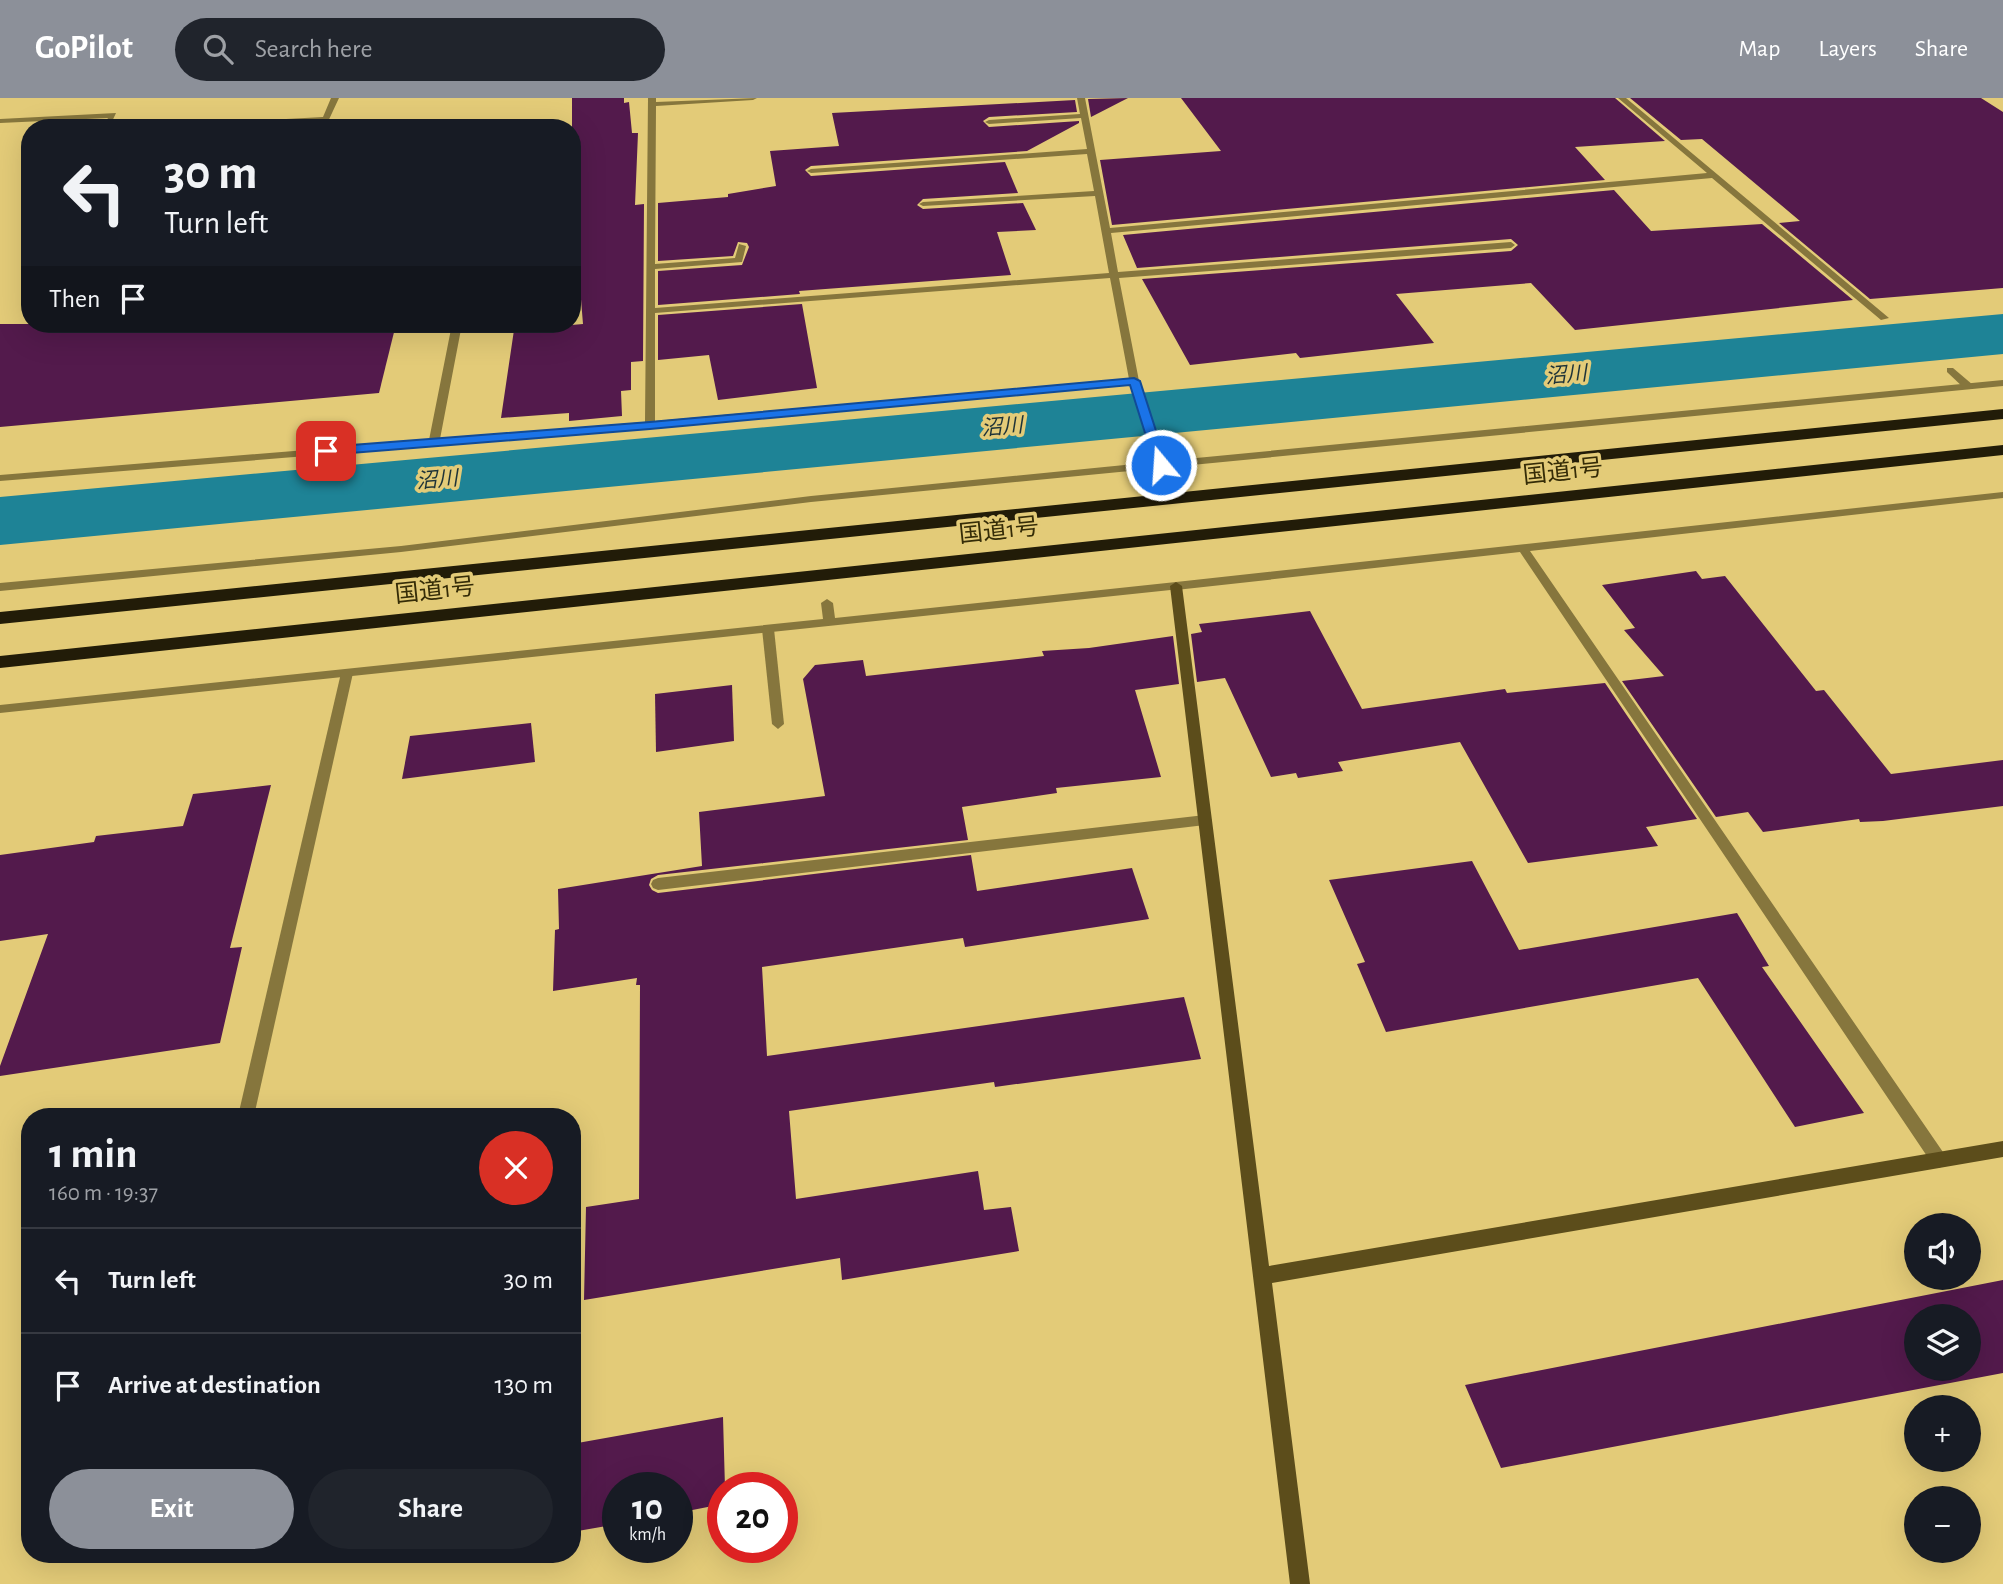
<!DOCTYPE html>
<html lang="en">
<head>
<meta charset="utf-8">
<style>
	:root { --surface:#171b24; --page:#20242c; --text:#f1f3f6; --muted:#9ea1a6; --line:#363941; --accent:#8c9099 }
	body { margin:0; font-family:"Alegreya Sans","Noto Sans JP",sans-serif; background:var(--page); color:var(--text); height:100vh; display:flex; flex-direction:column; font-size:26px; white-space:nowrap }
	* { box-sizing:border-box; margin:0 }
	p { font-size:23px; color:var(--muted) }
	.icon { flex:none; width:38px; height:38px; fill:none; stroke:currentColor; stroke-width:2; stroke-linecap:round; stroke-linejoin:round }
	.map { position:relative; flex:1; overflow:hidden }
	.drawer { position:absolute; left:21px; top:1010px; width:560px; height:455px; display:flex; flex-direction:column; background:var(--surface); border-radius:28px; box-shadow:0 7px 28px #0002 }
	.drawer>* { flex:none }
	.hud { position:absolute; left:21px; top:21px; width:560px; height:214px; border-radius:28px; box-shadow:0 7px 28px #0002; background:#171b24; color:var(--text); overflow:hidden }
	.tools { position:absolute; left:1904px; top:1115px; display:grid; gap:14px }
	.tools a { display:grid; place-items:center; width:77px; height:77px; border-radius:50%; background:var(--surface); box-shadow:0 7px 28px #0002; font-size:35px }
	.speed { position:absolute; left:602px; top:1374px; display:flex; gap:14px; font-size:35px; font-weight:700; text-align:center }
	.speed>* { display:grid; place-content:center; width:91px; height:91px; border-radius:50%; background:var(--surface); box-shadow:0 7px 28px #0002; line-height:1 }
	.speed small { font-size:18px; font-weight:400 }
	.speed .limit { border:10px solid #d22; background:#fff; color:#111 }
	.pin { position:absolute; display:grid; place-items:center; width:60px; height:60px; color:#fff; margin:-30px; border-radius:14px; box-shadow:0 4px 10px #0006 }
	.me { position:absolute; width:77px; margin:-38px; rotate:342deg; stroke-linejoin:round; filter:drop-shadow(0 0 5px #0008) }
	.turn { display:flex; align-items:center; gap:24px; height:147px; padding:0 28px; font-size:32px }
	.turn .icon { width:91px; height:91px; stroke-width:2.5 }
	.turn b { display:block; font-size:49px; line-height:60px }
	.then { display:flex; align-items:center; height:66px; padding:0 28px; background:#0003; gap:14px; font-size:26px }
	.round { display:grid; place-items:center; flex:none; width:74px; height:74px; border-radius:37px; background:var(--page) }
	.head { display:flex; align-items:center; justify-content:space-between; height:119px; padding:0 28px }
	h1 { font-size:42px; font-weight:700; line-height:52px }
	.cta { display:flex; gap:14px; margin-top:auto; padding:14px 28px }
	.cta a { flex:1; height:80px; border-radius:42px; background:var(--accent); color:#fff; font-size:28px; font-weight:700; line-height:80px; text-align:center }
	.cta a+a { background:var(--page); color:var(--text) }
	ul { padding:0; list-style:none }
	li { display:flex; align-items:center; gap:21px; height:105px; padding:0 28px; border-top:2px solid var(--line) }
	li div { flex:1 }
	li b { display:block; font-size:26px }
	li em { font-style:normal }
	header { display:flex; align-items:center; gap:42px; box-sizing:border-box; height:98px; padding:0 35px; background:var(--accent); color:#fff }
	header strong { font-size:33px }
	nav { display:flex; gap:38px; margin-inline-start:auto; font-size:24px }
	.search { width:490px; height:63px; background:var(--page); display:flex; align-items:center; gap:18px; box-sizing:border-box; padding:0 24px; border-radius:38px; color:var(--muted); font-size:26px }
	.map>svg:first-child { display:block }
	.lines { fill:none; stroke-linecap:round; stroke-linejoin:round }
	.river { fill:#1e8396; fill-rule:evenodd }
	.building { fill:#531a4c; fill-rule:evenodd }
	.lane { fill:#86763d; fill-rule:evenodd }
	.street { fill:#86763d; fill-rule:evenodd }
	.secondary { fill:#5c4d1b; fill-rule:evenodd }
	.highway { fill:#221c08; fill-rule:evenodd }
	.route { fill:#1a73e8; stroke:#114b97; stroke-width:2 }
	.labels { text-anchor:middle; dominant-baseline:central; stroke-width:7; stroke-linejoin:round; paint-order:stroke }
	.far-water-label { font-size:21px; font-style:italic; fill:#1e3338; stroke:#e3cb78 }
	.street-label { font-size:24px; fill:#352c07; stroke:#e3cb78 }
</style>
</head>
<body>
<header>
<strong>GoPilot</strong>
<div class="search"><svg class="icon" aria-label="search" viewBox="0 0 24 24"><circle cx="10" cy="10" r="6"/><path d="M15 15l6 6"/></svg>Search here</div>
<nav><a>Map</a><a>Layers</a><a>Share</a></nav>
</header>
<div class="map">
<svg width="2003" height="1486" viewBox="0 0 2003 1486">
	<rect width="100%" height="100%" fill="#e3cb78"/>
	<g class="lines">
		<polygon class="river" points="2003,216 2003,256 0,447 0,399"/>
	</g>
	<g class="building">
		<polygon points="572,0 624,0 624,5 629,4 632,35 638,35 635,107 644,106 643,263 631,264 631,292 621,293 622,318 569,323 569,315 501,320 514,232 583,226 577,152 581,111 572,111"/>
		<polygon points="1128,0 1091,19 1088,1"/>
		<polygon points="1181,0 1615,0 1665,43 1575,49 1605,82 1112,127 1100,62 1221,53"/>
		<polygon points="1630,0 1981,0 2003,14 2003,190 1870,201 1779,125 1800,123 1702,41 1681,42"/>
		<polygon points="1075,2 1077,14 989,19 983,23 989,29 1079,23 1079,25 1027,53 811,68 805,72 811,78 1005,64 1018,95 923,101 917,107 923,111 1023,105 1036,132 997,134 1011,177 799,193 800,196 658,207 658,173 742,167 749,149 747,145 738,144 733,158 658,163 658,105 728,99 728,96 776,88 770,53 839,48 832,15"/>
		<polygon points="1614,92 1651,133 1762,126 1853,202 1575,232 1531,185 1396,196 1434,245 1300,260 1296,255 1190,267 1142,181 1511,153 1518,147 1511,141 1137,170 1123,137"/>
		<polygon points="802,206 817,290 718,302 709,257 658,262 658,217"/>
		<polygon points="0,226 396,226 379,295 0,329"/>
		<polygon points="1696,473 1702,481 1725,478 1816,593 1824,592 1891,676 2003,662 2003,708 1883,723 1860,724 1859,721 1763,734 1748,714 1716,719 1622,583 1664,578 1624,532 1635,530 1602,487"/>
		<polygon points="1310,513 1362,611 1505,591 1507,595 1605,585 1697,721 1646,729 1658,748 1528,765 1460,644 1338,664 1343,673 1298,680 1296,675 1271,679 1225,580 1197,584 1191,536 1202,534 1199,526"/>
		<polygon points="1173,538 1179,586 1135,592 1161,679 1056,690 1057,695 962,709 968,742 658,777 651,781 649,787 652,792 658,795 971,757 977,793 1132,770 1149,821 965,849 963,840 762,869 767,958 1184,899 1201,961 995,989 994,984 789,1013 796,1101 978,1073 984,1112 1011,1109 1019,1153 842,1182 840,1160 584,1202 586,1109 639,1101 640,887 636,887 637,880 553,893 555,832 559,831 558,791 702,768 699,714 825,698 803,581 815,567 863,562 866,578 1044,558 1042,553 1089,550"/>
		<polygon points="732,587 734,643 656,654 655,596"/>
		<polygon points="531,625 535,664 402,681 410,638"/>
		<polygon points="271,687 230,850 242,849 220,945 0,978 0,968 48,836 0,843 0,757 94,744 96,738 183,728 193,696"/>
		<polygon points="1472,763 1519,852 1737,815 1769,868 1762,869 1864,1015 1795,1029 1698,880 1386,934 1357,866 1365,864 1329,782"/>
		<path d="M 2003,1182 L 2003,1275 L 1501,1370 L 1465,1287 ZM 1916,1218 L 1969,1218 L 1969,1270 L 1916,1270 Z"/>
		<polygon points="723,1319 725,1390 723,1390 723,1406 677,1415 677,1390 618,1390 618,1426 572,1434 572,1346"/>
	</g>
	<g class="lines">
		<g class="lane">
			<polygon points="1131,281 1139,283 1165,363 2003,282 2003,288 811,404 401,454 0,493 0,485 401,448 811,398 1155,364 1129,283"/>
			<polygon points="1176,484 1180,485 1180,491 0,615 0,607 823,521 821,505 827,501 833,505 835,520"/>
		</g>
		<g class="street">
			<polygon points="331,0 339,0 325,30 319,30 321,24 202,30 188,28 192,26 323,19"/>
			<path d="M 648,0 L 656,0 L 656,4 L 757,0 L 753,2 L 656,8 L 655,166 L 735,160 L 739,146 L 746,148 L 742,164 L 655,171 L 655,210 L 1109,175 L 1095,98 L 923,108 L 919,106 L 923,104 L 1094,93 L 1087,56 L 811,75 L 807,73 L 811,71 L 1087,51 L 1081,20 L 989,26 L 985,24 L 989,22 L 1080,16 L 1077,0 L 1085,0 L 1110,130 L 1707,75 L 1618,0 L 1626,0 L 1889,220 L 1881,222 L 1712,80 L 1111,135 L 1118,174 L 1511,144 L 1515,147 L 1511,150 L 1119,180 L 1139,283 L 1134,286 L 650,330 L 0,383 L 0,377 L 429,342 L 452,226 L 462,226 L 440,341 L 645,324 ZM 1110,180 L 1129,281 L 655,323 L 655,215 Z"/>
			<polygon points="116,15 109,30 101,30 108,20 0,25 0,21"/>
			<polygon points="1947,270 1953,270 1973,287 1973,291 1965,291 1947,274"/>
			<polygon points="2003,394 2003,400 1530,453 1945,1057 1947,1062 1945,1067 1939,1070 1933,1067 1520,454 1176,492 1170,488 1176,484"/>
			<polygon points="768,527 774,531 784,626 778,631 772,626 762,531"/>
			<polygon points="347,571 353,575 254,1018 238,1018 341,575"/>
			<polygon points="1205,717 1212,722 1205,727 658,792 653,790 651,786 653,782 658,780"/>
		</g>
		<polygon class="secondary" points="1176,484 1182,488 1269,1168 2003,1043 2003,1059 1272,1185 1310,1486 1290,1486 1170,488"/>
		<g class="highway">
			<polygon points="2003,311 2003,321 0,526 0,514"/>
			<polygon points="2003,347 2003,357 0,570 0,558"/>
		</g>
	</g>
	<polygon class="route" points="1134,280 1140,283 1167,367 1165,369 1155,367 1130,287 650,331 326,357 320,353 326,349 650,324"/>
	<g class="labels">
		<g class="far-water-label">
			<text transform="translate(1566 277) rotate(-5)">沼川</text>
			<text transform="translate(1002 329) rotate(-5)">沼川</text>
			<text transform="translate(437 382) rotate(-5)">沼川</text>
		</g>
		<g class="street-label">
			<text transform="translate(1563 374) rotate(-6)">国道1号</text>
			<text transform="translate(999 433) rotate(-6)">国道1号</text>
			<text transform="translate(435 493) rotate(-6)">国道1号</text>
		</g>
	</g>
</svg>
<div class="tools">
<a><svg class="icon" aria-label="sound" viewBox="0 0 24 24"><path d="M4 9h4l5-4v14l-5-4H4zM17 9q2 3 0 6"/></svg></a>
<a><svg class="icon" aria-label="layers" viewBox="0 0 24 24"><path d="M12 4l9 5-9 5-9-5zM3 14l9 5 9-5"/></svg></a>
<a>+</a>
<a>−</a>
</div>
<div class="speed"><div>10<small>km/h</small></div><div class="limit">20</div></div>
<div class="pin" style="left:326px;top:353px;background:#d93025"><svg class="icon" aria-label="arrive" viewBox="0 0 24 24"><path d="M6 21V4h12l-3 4 3 4H6"/></svg></div>
<svg class="me" style="left:1161px;top:367px" viewBox="-20 -20 40 40"><circle r="17" fill="#1a73e8" stroke="#fff" stroke-width="3"/><path d="M0-11L8 9 0 5-8 9z" fill="#fff"/></svg>
<div class="hud">
<div class="turn"><svg class="icon" aria-label="left" viewBox="0 0 24 24"><path d="M17 20v-9H6M10 6l-5 5 5 5"/></svg><div><b>30 m</b>Turn left</div></div>
<div class="then">Then<svg class="icon" aria-label="arrive" viewBox="0 0 24 24"><path d="M6 21V4h12l-3 4 3 4H6"/></svg></div>
</div>
<section class="drawer">
<div class="head"><div><h1>1 min</h1><p>160 m · 19:37</p></div><a class="round" style="background:#d93025;color:#fff"><svg class="icon" aria-label="close" viewBox="0 0 24 24"><path d="M6 6l12 12M18 6L6 18"/></svg></a></div>
<ul>
<li><svg class="icon" aria-label="left" viewBox="0 0 24 24"><path d="M17 20v-9H6M10 6l-5 5 5 5"/></svg><div><b>Turn left</b></div><em>30 m</em></li>
<li><svg class="icon" aria-label="arrive" viewBox="0 0 24 24"><path d="M6 21V4h12l-3 4 3 4H6"/></svg><div><b>Arrive at destination</b></div><em>130 m</em></li>
</ul>
<div class="cta"><a>Exit</a><a>Share</a></div>
</section>
</div>
</body>
</html>
